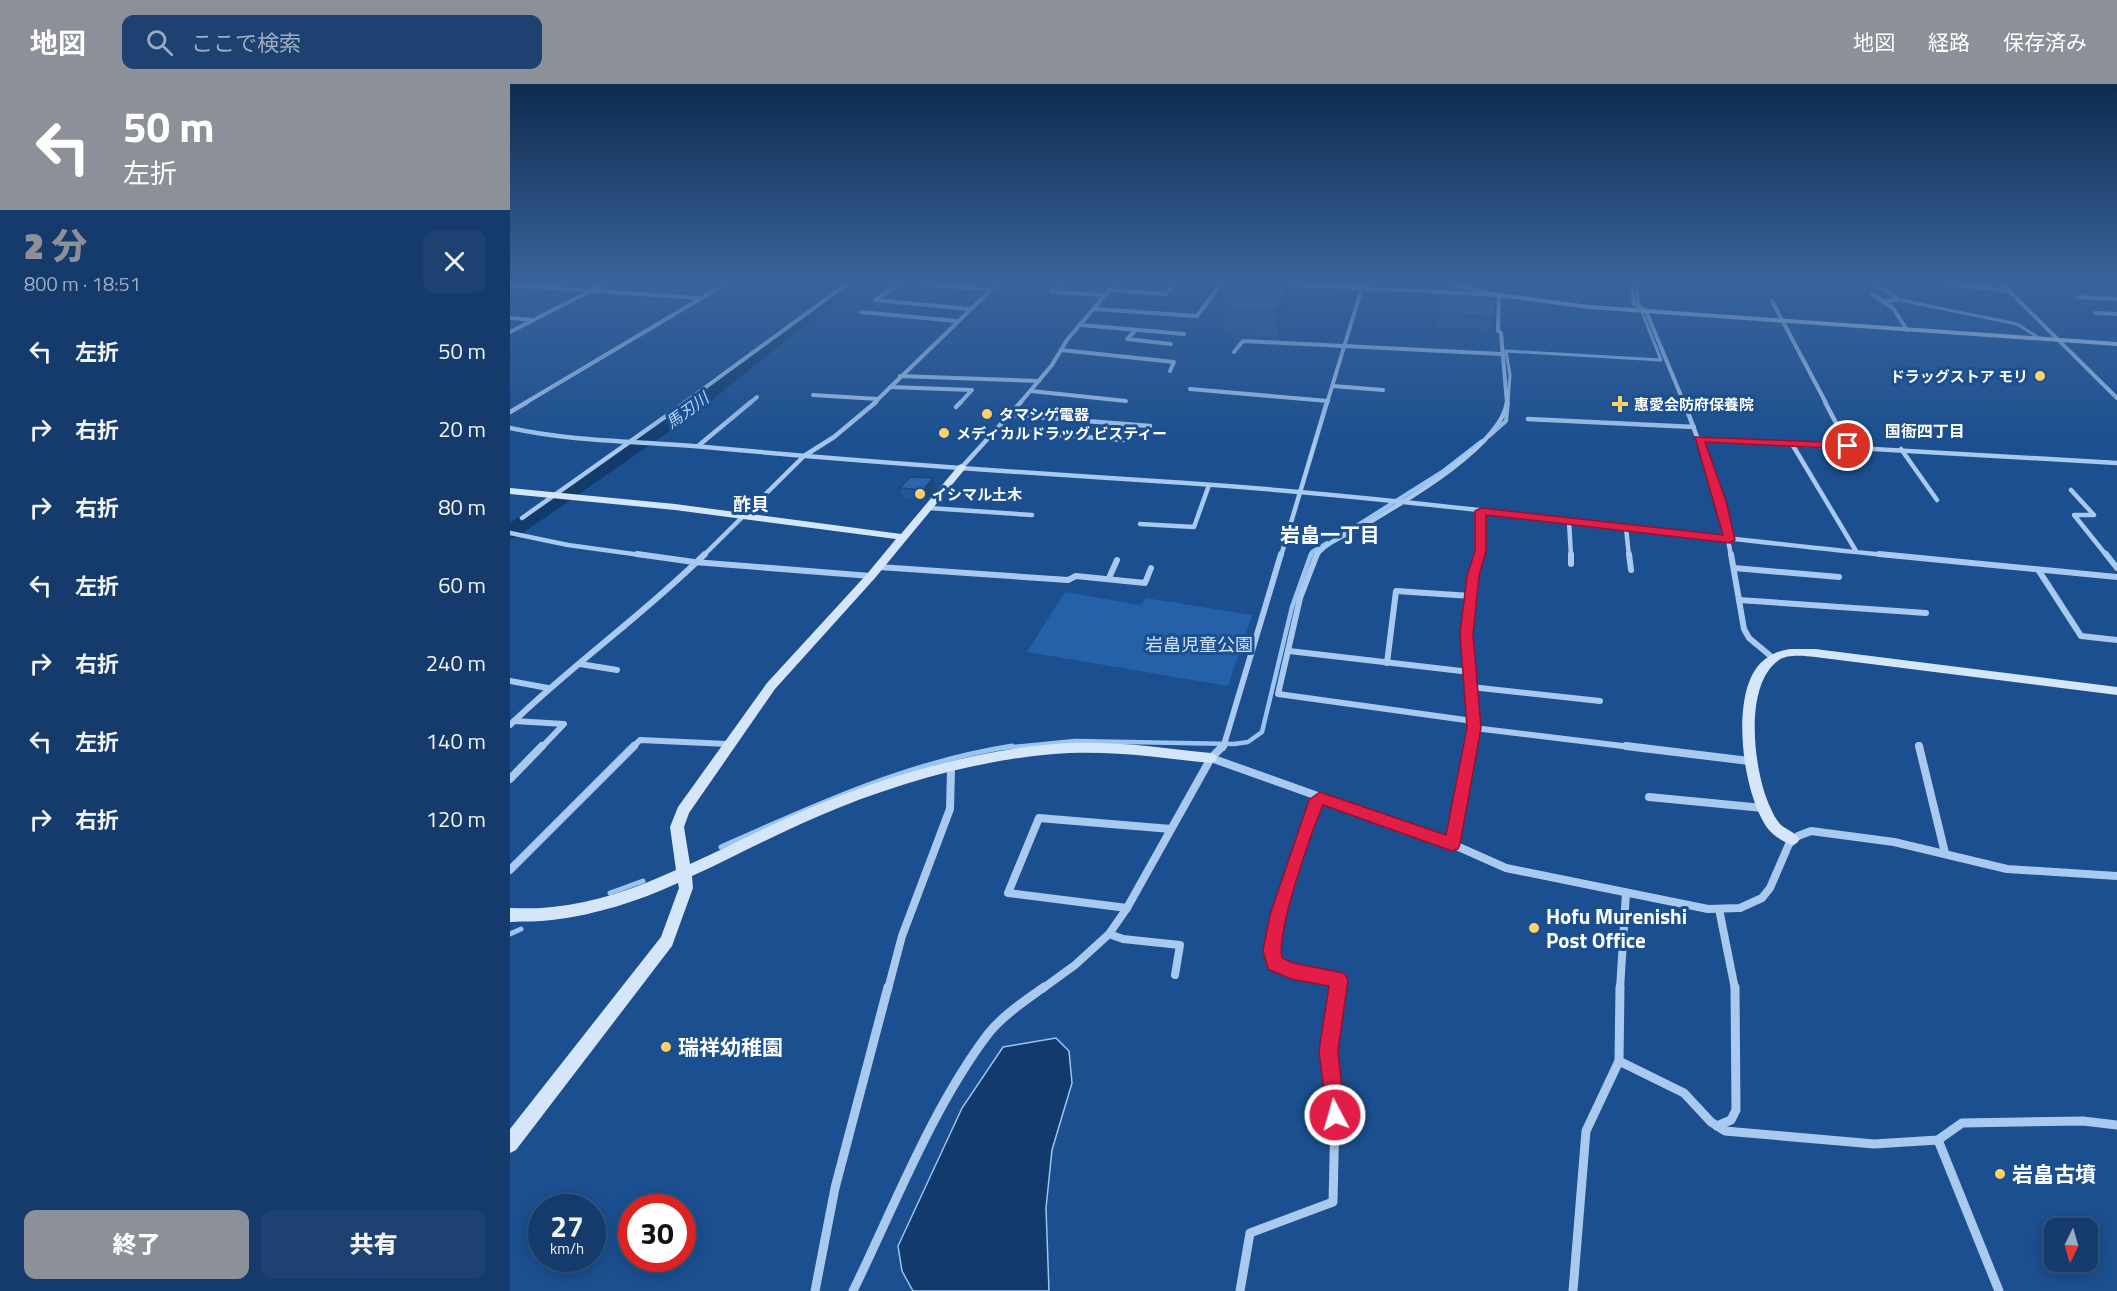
<!DOCTYPE html>
<html lang="ja">
<head>
<meta charset="utf-8">
<style>
	:root { --surface:#143b6b; --page:#1d4271; --text:#f1f3f6; --muted:#9dadc1; --line:#33557e; --accent:#8c9099 }
	body { margin:0; font-family:"Titillium Web","Noto Sans JP",sans-serif; background:var(--page); color:var(--text); height:100vh; display:flex; flex-direction:column; font-size:22px; white-space:nowrap }
	* { box-sizing:border-box; margin:0 }
	p { font-size:20px; color:var(--muted) }
	.icon { flex:none; width:33px; height:33px; fill:none; stroke:currentColor; stroke-width:2; stroke-linecap:round; stroke-linejoin:round }
	.map { position:relative; flex:1; overflow:hidden }
	.drawer { display:flex; flex-direction:column; background:var(--surface); width:510px }
	.drawer>* { flex:none }
	.top-card { background:#8c9099; color:#fff; overflow:hidden }
	.needle { width:39px; rotate:185deg }
	.buttons { position:absolute; left:1534px; top:1134px; display:grid; gap:12px }
	.buttons a { display:grid; place-items:center; width:54px; height:54px; border-radius:12px; background:var(--surface); box-shadow:0 3px 15px #0003,0 0 0 2px var(--line); font-size:30px }
	.speed { position:absolute; left:18px; top:1110px; display:flex; gap:12px; font-size:30px; font-weight:700; text-align:center }
	.speed>* { display:grid; place-content:center; width:78px; height:78px; border-radius:50%; background:var(--surface); box-shadow:0 3px 15px #0003,0 0 0 2px var(--line); line-height:1 }
	.speed small { font-size:15px; font-weight:400 }
	.speed .limit { border:9px solid #d22; background:#fff; color:#111 }
	.pin { position:absolute; display:grid; place-items:center; width:51px; height:51px; color:#fff; margin:-26px; border:3px solid #fff; border-radius:50%; box-shadow:0 2px 6px #0007 }
	.me { position:absolute; width:66px; margin:-33px; rotate:354deg; stroke-linejoin:round; filter:drop-shadow(0 0 4px #0008) }
	.turn { display:flex; align-items:center; gap:21px; height:126px; padding:0 24px; font-size:27px }
	.turn .icon { width:78px; height:78px; stroke-width:2.5 }
	.turn b { display:block; font-size:42px; line-height:51px }
	.round { display:grid; place-items:center; flex:none; width:63px; height:63px; border-radius:12px; background:var(--page) }
	.summary { display:flex; align-items:center; justify-content:space-between; height:102px; padding:0 24px }
	h1 { font-size:36px; font-weight:800; line-height:45px; color:var(--accent) }
	.button { display:flex; gap:12px; margin-top:auto; padding:12px 24px }
	.button a { flex:1; height:69px; border-radius:12px; background:var(--accent); color:#fff; font-size:24px; font-weight:800; line-height:69px; text-align:center }
	.button a+a { background:var(--page); color:var(--text) }
	ul { padding:0; list-style:none }
	li { display:flex; align-items:center; gap:18px; height:78px; padding:0 24px }
	li div { flex:1 }
	li b { display:block; font-size:22px }
	li em { font-style:normal }
	header { display:flex; align-items:center; gap:36px; box-sizing:border-box; height:84px; padding:0 30px; background:var(--accent); color:#fff }
	header strong { font-size:28px }
	nav { display:flex; gap:33px; margin-inline-start:auto; font-size:21px }
	.search { width:420px; height:54px; background:var(--page); display:flex; align-items:center; gap:15px; box-sizing:border-box; padding:0 21px; border-radius:12px; color:var(--muted); font-size:22px }
	main { display:flex; flex:1; min-height:0 }
	.map>svg:first-child { display:block }
	.green { fill:#2461a8 }
	.water { fill:#123a6d; stroke:#9cc4f0; stroke-width:1.5 }
	.lines { fill:none; stroke-linecap:round; stroke-linejoin:round }
	.stream-far3 { stroke:#9cc4f0; stroke-width:3 }
	.stream-far2 { stroke:#9cc4f0; stroke-width:4 }
	.stream-far1 { stroke:#9cc4f0; stroke-width:4.5 }
	.stream { stroke:#9cc4f0; stroke-width:5 }
	.river { fill:#123a6d; fill-rule:evenodd }
	.street-far4 { stroke:#a9c9ee; stroke-width:4 }
	.street-far3 { stroke:#a9c9ee; stroke-width:4.5 }
	.street-far2 { stroke:#a9c9ee; stroke-width:6 }
	.street-far1 { stroke:#a9c9ee; stroke-width:8 }
	.street { stroke:#a9c9ee; stroke-width:9 }
	.secondary { fill:#d6e6fa; fill-rule:evenodd }
	.wall { fill:#245895 }
	.shaded-wall { fill:#1d4779 }
	.building { fill:#2a66ad; stroke:#1d4779; stroke-width:1.5 }
	.route { fill:#e11d48; stroke:#92132f; stroke-width:1.5 }
	.poi-dot { fill:#ffd166; stroke:#1b4f8f; stroke-width:2 }
	.labels { text-anchor:middle; dominant-baseline:central; stroke-width:6; stroke-linejoin:round; paint-order:stroke }
	.far-poi-label { font-size:15px; font-weight:bold; fill:#fff; stroke:#1b4f8f; text-anchor:start }
	.far-water-label { font-size:16px; font-style:italic; fill:#b5d3f5; stroke:#1b4f8f }
	.far-neighbourhood-label { font-size:16px; font-weight:bold; fill:#fff; stroke:#1b4f8f }
	.far-quarter-label { font-size:18px; font-weight:bold; fill:#fff; stroke:#1b4f8f }
	.park-label { font-size:18px; fill:#cfe3fa; stroke:#1b4f8f }
	.neighbourhood-label { font-size:20px; font-weight:bold; fill:#fff; stroke:#1b4f8f }
	.near-poi-label { font-size:21px; font-weight:bold; fill:#fff; stroke:#1b4f8f; text-anchor:start }
</style>
</head>
<body>
<header>
<strong>地図</strong>
<div class="search"><svg class="icon" aria-label="search" viewBox="0 0 24 24"><circle cx="10" cy="10" r="6"/><path d="M15 15l6 6"/></svg>ここで検索</div>
<nav><a>地図</a><a>経路</a><a>保存済み</a></nav>
</header>
<main>
<section class="drawer">
<div class="top-card">
<div class="turn"><svg class="icon" aria-label="left" viewBox="0 0 24 24"><path d="M17 20v-9H6M10 6l-5 5 5 5"/></svg><div><b>50 m</b>左折</div></div>
</div>
<div class="summary"><div><h1>2 分</h1><p>800 m · 18:51</p></div><a class="round"><svg class="icon" aria-label="close" viewBox="0 0 24 24"><path d="M6 6l12 12M18 6L6 18"/></svg></a></div>
<ul>
<li><svg class="icon" aria-label="left" viewBox="0 0 24 24"><path d="M17 20v-9H6M10 6l-5 5 5 5"/></svg><div><b>左折</b></div><em>50 m</em></li>
<li><svg class="icon" aria-label="right" viewBox="0 0 24 24"><path d="M7 20v-9h11M14 6l5 5-5 5"/></svg><div><b>右折</b></div><em>20 m</em></li>
<li><svg class="icon" aria-label="right" viewBox="0 0 24 24"><path d="M7 20v-9h11M14 6l5 5-5 5"/></svg><div><b>右折</b></div><em>80 m</em></li>
<li><svg class="icon" aria-label="left" viewBox="0 0 24 24"><path d="M17 20v-9H6M10 6l-5 5 5 5"/></svg><div><b>左折</b></div><em>60 m</em></li>
<li><svg class="icon" aria-label="right" viewBox="0 0 24 24"><path d="M7 20v-9h11M14 6l5 5-5 5"/></svg><div><b>右折</b></div><em>240 m</em></li>
<li><svg class="icon" aria-label="left" viewBox="0 0 24 24"><path d="M17 20v-9H6M10 6l-5 5 5 5"/></svg><div><b>左折</b></div><em>140 m</em></li>
<li><svg class="icon" aria-label="right" viewBox="0 0 24 24"><path d="M7 20v-9h11M14 6l5 5-5 5"/></svg><div><b>右折</b></div><em>120 m</em></li>
</ul>
<div class="button"><a>終了</a><a>共有</a></div>
</section>
<div class="map">
<svg width="1607" height="1207" viewBox="0 0 1607 1207">
	<rect width="100%" height="100%" fill="#1b4f8f"/>
	<polygon class="green" points="555,508 630,521 636,514 742,531 718,602 517,568"/>
	<polygon class="water" points="546,954 559,967 562,999 542,1066 536,1124 539,1207 403,1207 392,1187 388,1162 452,1024 493,963"/>
	<g class="lines">
		<g class="stream-far3">
			<polyline points="1348,197 1368,202 1390,216 1507,240 1526,252"/>
			<polyline points="96,201 105,197"/>
			<polyline points="998,319 1000,291 996,267 1151,276 1128,218 1127,197"/>
		</g>
		<g class="stream-far2">
			<polyline points="979,352 996,337 998,318"/>
			<polyline points="835,449 932,388 972,357"/>
			<polyline points="801,472 802,468 817,459"/>
		</g>
		<polyline class="stream-far1" points="492,664 565,657 724,660 738,658 752,648 782,523 801,470"/>
		<g class="stream">
			<path d="M 211,763 C 305,721 399,678 502,662"/>
			<polyline points="100,809 133,797"/>
			<polyline points="0,850 11,845"/>
		</g>
		<polygon class="river" points="342,197 358,197 288,247 183,331 7,453 0,455 0,439 171,323 278,241"/>
		<g class="street-far4">
			<polyline points="550,197 542,208 595,211"/>
			<polyline points="1050,197 1050,202"/>
			<polyline points="1122,197 1124,220 1136,227 1174,319"/>
			<polyline points="1414,197 1499,207"/>
			<polyline points="1489,197 1607,314"/>
			<polyline points="771,200 989,211 988,247 991,249 997,319"/>
			<polyline points="0,201 190,214"/>
			<polyline points="22,204 38,197"/>
			<polyline points="598,206 656,210 666,197"/>
			<polyline points="1362,210 1383,224 1397,246"/>
			<polyline points="1568,213 1607,215"/>
			<polyline points="1262,217 1316,319"/>
			<polyline points="1375,217 1387,216"/>
			<polyline points="459,225 365,216 393,198 480,206"/>
			<polyline points="585,225 687,232 713,197"/>
			<polyline points="351,228 446,237"/>
			<polyline points="1585,229 1607,230"/>
			<polyline points="0,234 23,236"/>
			<polyline points="571,241 674,250"/>
			<polyline points="626,246 617,255 661,260"/>
			<polyline points="0,248 100,197"/>
			<polyline points="551,266 664,278 660,287"/>
			<polyline points="724,268 733,257 992,270"/>
			<polyline points="390,292 529,297"/>
			<polyline points="823,302 873,306"/>
			<polyline points="380,303 462,306 450,319"/>
			<polyline points="680,305 818,317"/>
			<polyline points="521,307 616,317"/>
			<polyline points="303,311 368,315"/>
			<polyline points="15,319 220,197"/>
			<polyline points="174,319 341,197"/>
			<polyline points="240,319 247,313"/>
			<polyline points="364,319 490,197"/>
			<polyline points="510,319 542,281 557,256 607,197"/>
			<polyline points="817,319 854,197"/>
		</g>
		<g class="street-far3">
			<polyline points="1174,318 1211,417 1221,472"/>
			<polyline points="1315,318 1338,362"/>
			<polyline points="446,323 451,318"/>
			<polyline points="0,328 17,318"/>
			<polyline points="499,331 640,342"/>
			<polyline points="1018,335 1184,343"/>
			<path d="M 0,344 C 63,358 130,357 195,363 C 355,378 515,389 676,399 C 913,415 1148,449 1385,472"/>
			<polyline points="485,346 613,356"/>
			<polyline points="1189,355 1607,379"/>
			<polyline points="1282,360 1346,467"/>
			<polyline points="188,362 241,318"/>
			<polyline points="1391,365 1427,416"/>
			<polyline points="452,383 511,318"/>
			<polyline points="1561,406 1584,431 1564,431 1597,472"/>
			<polyline points="419,424 522,431"/>
			<polyline points="12,434 176,318"/>
			<polyline points="1059,437 1061,472"/>
			<polyline points="630,440 684,443 699,401"/>
			<polyline points="1116,444 1119,472"/>
			<polyline points="0,449 58,461 138,472"/>
			<polyline points="193,472 294,372 324,353 366,318"/>
			<polyline points="771,472 817,318"/>
			<path d="M 806,472 C 817,457 837,451 853,442 C 890,420 992,362 997,318"/>
			<polyline points="969,472 971,427"/>
		</g>
		<g class="street-far2">
			<polyline points="127,470 184,478 361,492"/>
			<polyline points="807,470 790,514 768,610 963,637"/>
			<polyline points="1061,470 1061,480"/>
			<polyline points="1119,470 1121,486"/>
			<polyline points="1221,470 1234,545 1239,554 1263,574"/>
			<polyline points="1369,470 1607,493"/>
			<polyline points="1596,470 1607,484"/>
			<polyline points="369,483 558,496 566,492 635,499 641,484"/>
			<polyline points="1224,484 1329,493"/>
			<polyline points="1529,487 1571,552 1607,556"/>
			<polyline points="599,494 607,476"/>
			<polyline points="1229,516 1416,529"/>
			<polyline points="779,567 960,588"/>
			<polyline points="877,579 886,507 961,512"/>
			<polyline points="70,580 107,586"/>
			<polyline points="0,597 38,604"/>
			<polyline points="961,603 1090,617"/>
			<polyline points="4,637 54,640 31,664"/>
			<path d="M 0,641 C 62,581 133,531 195,470"/>
			<polyline points="964,644 1129,664"/>
			<polyline points="1409,661 1410,664"/>
			<polyline points="122,664 130,656 218,660"/>
			<polyline points="713,664 771,470"/>
			<path d="M 960,664 C 967,627 958,590 956,553 C 955,526 962,496 970,470"/>
		</g>
		<g class="street-far1">
			<polyline points="1116,662 1239,677"/>
			<polyline points="1409,662 1435,769"/>
			<polyline points="701,674 942,760 996,784 1198,825 1230,824 1252,814 1260,804 1279,760 1288,752 1301,747 1384,758 1497,785 1607,792"/>
			<polyline points="0,695 32,662"/>
			<polyline points="1139,713 1253,724"/>
			<path d="M 810,714 L 805,720 C 787,770 760,824 764,879 L 781,887 L 829,896 L 828,905"/>
			<polyline points="942,760 961,662"/>
			<polyline points="0,786 124,662"/>
			<polyline points="617,824 498,809 529,734 661,745"/>
			<polyline points="1209,825 1225,905"/>
			<polyline points="599,850 613,855 670,861 665,891"/>
			<polyline points="378,905 392,852 440,725 441,685"/>
			<polyline points="532,905 565,881 599,850 617,824 701,674 713,662"/>
			<polyline points="1110,905 1116,809"/>
		</g>
		<g class="street">
			<polyline points="1109,977 1174,1009 1201,1038 1215,1047 1364,1060 1428,1056 1452,1039 1573,1037 1607,1041"/>
			<polyline points="1207,1042 1221,1036 1226,1026 1225,903"/>
			<polyline points="1428,1056 1489,1207"/>
			<polyline points="305,1207 325,1104 378,903"/>
			<path d="M 343,1207 C 384,1123 422,1024 478,950 C 493,931 515,917 534,903"/>
			<polyline points="730,1207 740,1149 823,1118 825,1031 819,967 828,903"/>
			<polyline points="1063,1207 1076,1047 1109,977 1110,903"/>
		</g>
		<g class="secondary">
			<polygon points="918,197 929,197 989,209 1079,221 1607,258 1607,262 1079,225 989,213"/>
			<path d="M 452,380 L 456,383 L 455,385 L 365,494 L 265,605 L 179,729 L 174,743 L 180,780 C 220,762 259,741 300,724 C 377,691 476,663 560,659 C 607,657 654,664 701,669 L 706,671 L 707,674 L 706,677 L 701,679 C 655,674 607,667 560,669 C 477,673 385,699 309,732 C 266,750 224,773 182,792 L 183,804 L 162,862 L 6,1066 L 0,1069 L 0,1045 L 151,853 L 169,804 L 168,799 C 129,817 85,831 42,836 C 28,838 14,837 0,838 L 0,824 C 14,824 28,825 42,823 C 85,819 127,804 166,786 L 160,743 L 168,723 L 257,599 L 357,490 L 386,455 L 165,426 L 0,410 L 0,404 L 165,420 L 391,450 L 449,381 Z"/>
			<path d="M 1280,565 L 1305,565 L 1607,603 L 1607,611 L 1305,573 C 1294,572 1278,570 1269,576 C 1232,601 1244,691 1261,725 C 1263,730 1267,737 1271,741 C 1277,746 1285,748 1289,755 L 1287,759 L 1282,761 C 1274,758 1264,752 1259,746 C 1233,713 1220,616 1248,582 C 1257,572 1267,567 1280,565 Z"/>
		</g>
	</g>
	<g class="wall">
		<polygon points="1062,197 1075,204 1072,217 1059,216"/>
		<polygon points="714,224 779,225 768,254 716,250"/>
		<polygon points="927,229 984,233 982,246 926,242"/>
		<polygon points="423,394 426,405 416,416 393,414 390,404"/>
	</g>
	<g class="shaded-wall">
		<polygon points="779,199 779,225 768,254 767,227"/>
		<polygon points="423,394 426,405 416,416 413,406"/>
	</g>
	<g class="building">
		<polygon points="728,197 735,197 779,199 767,227 714,224"/>
		<polygon points="1062,197 1075,197 1075,204 1062,203"/>
		<polygon points="930,213 985,216 984,233 927,229"/>
		<polygon points="400,393 423,394 413,406 390,404"/>
	</g>
	<linearGradient id="sky" x2="0" y2="1"><stop stop-color="#0f2b4f"/><stop offset="0.54" stop-color="#39639b"/><stop offset="1" stop-color="#39639b" stop-opacity="0"/></linearGradient>
	<rect width="1607" height="366" fill="url(#sky)"/>
	<path class="route" d="M 1185,353 L 1338,359 L 1343,362 L 1338,365 L 1195,358 L 1216,417 L 1225,456 L 1220,459 L 976,431 L 976,467 L 969,492 L 963,550 L 971,644 L 950,760 L 948,765 L 942,767 L 813,721 C 801,749 766,848 772,874 L 783,879 L 829,888 L 835,890 L 838,896 L 828,967 L 835,1031 L 832,1038 L 825,1041 L 818,1038 L 809,967 L 819,902 L 781,895 L 758,885 L 753,866 L 760,831 L 799,716 L 810,708 L 936,751 L 957,644 L 950,550 L 957,492 L 965,467 L 965,427 L 971,424 L 1213,451 Z"/>
	<g class="poi-dot">
		<circle cx="1530" cy="292" r="6"/>
		<path d="M1107 311h6v6h6v6h-6v6h-6v-6h-6v-6h6z"/>
		<circle cx="477" cy="330" r="6"/>
		<circle cx="434" cy="349" r="6"/>
		<circle cx="410" cy="410" r="6"/>
		<circle cx="1024" cy="844" r="6"/>
		<circle cx="156" cy="963" r="6"/>
		<circle cx="1490" cy="1090" r="6"/>
	</g>
	<g class="labels">
		<g class="far-poi-label">
			<text x="1518" y="292" text-anchor="end">ドラッグストア モリ</text>
			<text x="1124" y="320">惠愛会防府保養院</text>
			<text x="489" y="330">タマシゲ電器</text>
			<text x="446" y="349">メディカルドラッグ ビスティー</text>
			<text x="422" y="410">イシマル土木</text>
		</g>
		<g class="far-water-label">
			<text transform="translate(177 326) rotate(-36)">馬刃川</text>
		</g>
		<g class="far-neighbourhood-label">
			<text x="1415" y="347">国衙四丁目</text>
		</g>
		<g class="far-quarter-label">
			<text x="241" y="420">酢貝</text>
		</g>
		<g class="park-label">
			<text x="689" y="560">岩畠児童公園</text>
		</g>
		<g class="neighbourhood-label">
			<text x="820" y="450">岩畠一丁目</text>
		</g>
		<g class="near-poi-label">
			<text x="1036" y="832">Hofu Murenishi<tspan x="1036" dy="24">Post Office</tspan></text>
			<text x="168" y="963">瑞祥幼稚園</text>
			<text x="1502" y="1090">岩畠古墳</text>
		</g>
	</g>
</svg>
<div class="buttons">
<a><svg class="needle" viewBox="-14 -14 28 28"><path d="M0-13l5 13h-10z" fill="#e53935"/><path d="M0 13l5-13h-10z" fill="#9dadc1"/></svg></a>
</div>
<div class="speed"><div>27<small>km/h</small></div><div class="limit">30</div></div>
<div class="pin" style="left:1338px;top:362px;background:#d93025"><svg class="icon" aria-label="arrive" viewBox="0 0 24 24"><path d="M6 21V4h12l-3 4 3 4H6"/></svg></div>
<svg class="me" style="left:825px;top:1031px" viewBox="-20 -20 40 40"><circle r="17" fill="#e11d48" stroke="#fff" stroke-width="3"/><path d="M0-11L8 9 0 5-8 9z" fill="#fff"/></svg>
</div>
</main>
</body>
</html>
